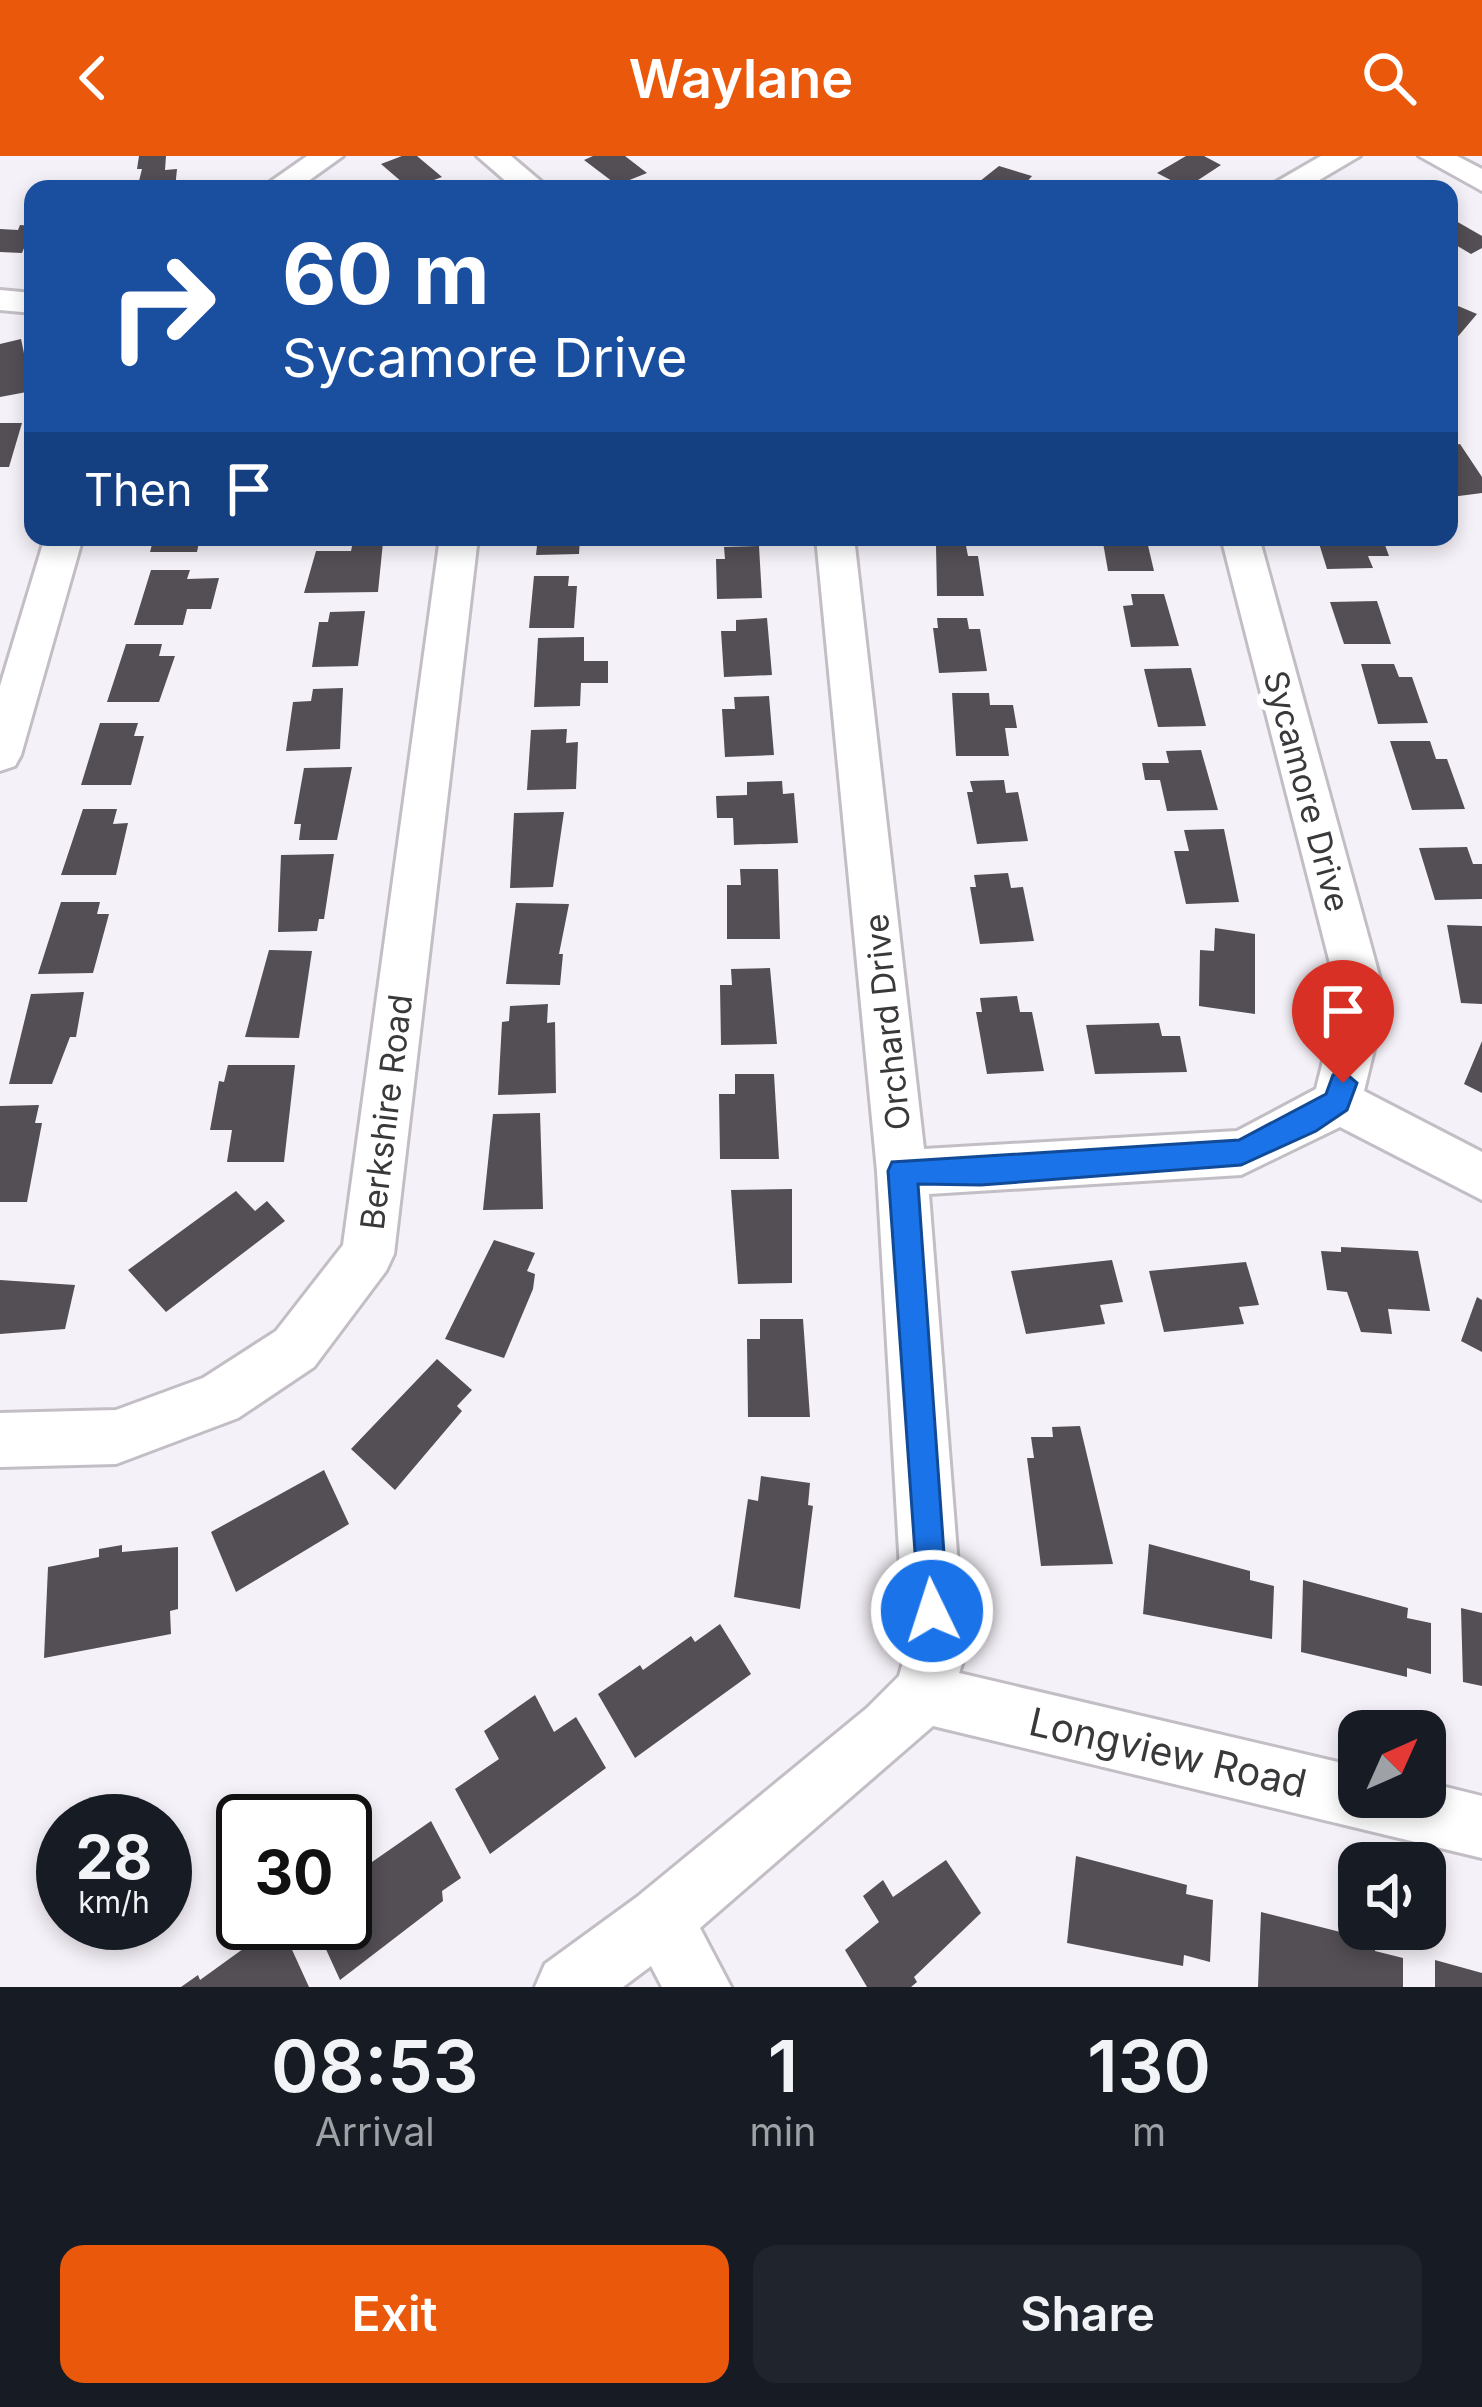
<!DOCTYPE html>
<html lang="en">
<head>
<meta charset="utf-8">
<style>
	:root { --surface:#171b24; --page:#20242c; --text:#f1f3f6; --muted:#9ea1a6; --accent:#ea580c }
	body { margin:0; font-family:Inter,sans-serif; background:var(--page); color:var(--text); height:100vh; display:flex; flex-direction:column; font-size:45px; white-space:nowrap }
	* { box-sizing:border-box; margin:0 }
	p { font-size:39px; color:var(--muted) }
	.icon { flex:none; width:66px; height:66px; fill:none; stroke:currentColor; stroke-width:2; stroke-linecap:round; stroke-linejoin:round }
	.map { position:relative; height:1831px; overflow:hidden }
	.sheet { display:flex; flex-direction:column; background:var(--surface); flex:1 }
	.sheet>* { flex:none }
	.banner { position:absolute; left:24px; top:24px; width:1434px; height:366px; border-radius:24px; box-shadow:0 6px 18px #0003; background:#1a4fa0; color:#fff; overflow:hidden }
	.needle { width:78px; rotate:45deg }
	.tools { position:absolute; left:1338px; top:1554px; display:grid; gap:24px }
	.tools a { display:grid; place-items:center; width:108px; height:108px; border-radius:24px; background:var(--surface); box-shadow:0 6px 18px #0003; font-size:60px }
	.speed { position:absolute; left:36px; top:1638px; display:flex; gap:24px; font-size:60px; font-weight:700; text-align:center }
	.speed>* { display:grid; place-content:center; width:156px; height:156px; border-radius:50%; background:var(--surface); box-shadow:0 6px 18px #0003; line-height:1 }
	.speed small { font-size:30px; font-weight:400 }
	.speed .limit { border:6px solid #111; border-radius:18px; background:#fff; color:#111 }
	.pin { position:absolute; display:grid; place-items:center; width:102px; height:102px; color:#fff; margin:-123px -51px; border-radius:50% 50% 50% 0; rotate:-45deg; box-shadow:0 0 12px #0007 }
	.pin .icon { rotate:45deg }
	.me { position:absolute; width:132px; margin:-66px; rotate:356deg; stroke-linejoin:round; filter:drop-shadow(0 0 9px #0008) }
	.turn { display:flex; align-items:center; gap:42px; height:252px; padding:0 60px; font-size:54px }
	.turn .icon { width:156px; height:156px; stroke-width:2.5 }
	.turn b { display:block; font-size:84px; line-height:102px }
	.then { display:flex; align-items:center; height:114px; padding:0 60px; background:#0003; gap:24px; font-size:45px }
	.eta { display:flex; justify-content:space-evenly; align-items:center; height:204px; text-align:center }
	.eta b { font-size:72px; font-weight:600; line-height:84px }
	.primary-button { display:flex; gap:24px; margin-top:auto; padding:24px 60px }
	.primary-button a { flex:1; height:138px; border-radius:24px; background:var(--accent); color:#fff; font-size:48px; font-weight:600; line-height:138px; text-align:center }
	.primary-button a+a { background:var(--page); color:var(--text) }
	header { display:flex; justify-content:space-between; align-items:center; height:156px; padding:0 60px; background:var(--accent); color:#fff; font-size:54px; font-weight:600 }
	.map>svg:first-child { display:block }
	.building { fill:#534f55 }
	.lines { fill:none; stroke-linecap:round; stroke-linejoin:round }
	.minor-casing { stroke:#c3bec5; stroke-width:6 }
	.minor { fill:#fff; fill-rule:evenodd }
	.route { fill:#1a73e8; stroke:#114b97; stroke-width:3 }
	.labels { text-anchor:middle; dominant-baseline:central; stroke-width:12; stroke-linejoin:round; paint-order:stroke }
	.street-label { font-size:33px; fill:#3a383b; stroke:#fff }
	.near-street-label { font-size:39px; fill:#3a383b; stroke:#fff }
</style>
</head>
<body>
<header><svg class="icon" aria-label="back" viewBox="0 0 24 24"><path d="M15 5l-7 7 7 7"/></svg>Waylane<svg class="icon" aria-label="search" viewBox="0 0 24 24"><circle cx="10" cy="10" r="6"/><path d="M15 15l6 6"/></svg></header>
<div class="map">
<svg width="1482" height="1831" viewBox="0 0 1482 1831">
	<rect width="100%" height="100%" fill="#f5f1f8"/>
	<g class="building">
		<polygon points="139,0 166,0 165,14 177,13 175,33 137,33 142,13 137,13"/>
		<polygon points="402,0 417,0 442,21 410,33 381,8"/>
		<polygon points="593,0 625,0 647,17 617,29 584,4"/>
		<polygon points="1186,0 1204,0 1221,9 1186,32 1157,17"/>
		<polygon points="999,10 1032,20 1021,33 970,33"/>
		<polygon points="1449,61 1482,80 1482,92 1471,98 1449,85"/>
		<polygon points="20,69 33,70 22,97 0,96 0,73 18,74"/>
		<polygon points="1451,147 1477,158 1449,191 1449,149"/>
		<polygon points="21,183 32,235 0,241 0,188"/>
		<polygon points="0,267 22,267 9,311 0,311"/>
		<polygon points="1460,288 1482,321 1482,337 1451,341 1449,290"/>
		<polygon points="154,381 200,381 197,396 150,396"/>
		<polygon points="538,381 580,381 579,398 536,399"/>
		<polygon points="1102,381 1146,381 1154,415 1108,415"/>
		<polygon points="1317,381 1382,381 1389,400 1368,400 1373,412 1327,413"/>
		<polygon points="353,386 383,386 378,436 304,437 316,395 351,395"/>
		<polygon points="759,390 762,442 717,443 716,403 725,403 724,391"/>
		<polygon points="936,390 966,390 968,400 978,400 984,440 937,440"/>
		<polygon points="151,414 190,414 187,423 219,422 211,453 187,453 183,469 134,469"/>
		<polygon points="534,420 569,420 568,430 577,430 574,472 529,472"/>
		<polygon points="1131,438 1164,438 1179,490 1131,491 1123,450 1133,449"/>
		<polygon points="1377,445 1391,488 1344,488 1330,446"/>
		<polygon points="365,455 358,510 312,511 319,466 328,466 330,456"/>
		<polygon points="767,462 772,519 724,521 721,475 736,475 736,464"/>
		<polygon points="937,462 967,462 969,473 980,473 987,515 939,517 933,472 938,472"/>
		<polygon points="584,481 584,505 608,505 608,527 581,527 580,550 534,551 538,482"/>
		<polygon points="126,488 162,488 159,500 175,500 159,546 107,546"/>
		<polygon points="1361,508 1394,508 1399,521 1412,521 1428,567 1378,568"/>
		<polygon points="1191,512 1206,570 1158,571 1144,513"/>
		<polygon points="343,532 340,593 286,595 293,546 311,545 313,533"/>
		<polygon points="952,537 989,537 990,549 1013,549 1017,572 1005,572 1009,600 956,600"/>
		<polygon points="769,540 774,599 725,601 722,553 735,553 734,541"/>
		<polygon points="100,567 138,567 134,580 144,580 131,629 81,629"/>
		<polygon points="567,573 566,587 578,586 576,633 527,634 531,574"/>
		<polygon points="1390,585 1430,585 1436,603 1447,603 1465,653 1412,654"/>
		<polygon points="1201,594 1218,654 1167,655 1160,624 1145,624 1142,607 1169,607 1166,595"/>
		<polygon points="352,611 337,684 299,684 301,668 294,668 304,612"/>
		<polygon points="1004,624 1006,637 1018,636 1028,685 977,688 967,636 973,636 970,625"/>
		<polygon points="782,625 783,638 794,637 798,687 734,689 733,662 717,662 716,640 747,639 747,626"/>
		<polygon points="83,653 117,653 113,668 128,667 116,719 61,719"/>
		<polygon points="564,656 553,731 510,732 514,657"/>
		<polygon points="1224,673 1239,746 1186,748 1174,695 1189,695 1184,674"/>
		<polygon points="1467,691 1473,708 1482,708 1482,743 1435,744 1419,692"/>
		<polygon points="334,698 324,763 319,763 317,775 278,776 281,699"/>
		<polygon points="740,713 778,713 780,783 727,783 727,729 741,729"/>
		<polygon points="1008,717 1011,732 1023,731 1034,785 980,788 970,731 976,731 974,719"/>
		<polygon points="61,746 100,746 97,758 109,758 93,817 38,818"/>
		<polygon points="516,747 569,748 559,798 563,798 560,829 506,828"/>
		<polygon points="1447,769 1482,770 1482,848 1461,847"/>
		<polygon points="1215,772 1255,778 1255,858 1199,850 1200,794 1214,795"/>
		<polygon points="269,794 312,795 299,882 245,881"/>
		<polygon points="770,812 777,888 721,889 720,829 732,829 731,813"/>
		<polygon points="84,836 76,881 70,881 52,928 9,928 31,838"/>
		<polygon points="1017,840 1020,856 1032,856 1044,915 987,918 976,856 982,856 980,842"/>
		<polygon points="548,848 547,867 555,866 556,937 498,939 502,866 509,865 510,850"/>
		<polygon points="1159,867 1162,880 1180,880 1187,916 1095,918 1086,869"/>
		<polygon points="1482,885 1482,937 1464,928"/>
		<polygon points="228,909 295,909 284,1006 227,1006 232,974 210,974 219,925 224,926"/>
		<polygon points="735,918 774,918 779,1003 720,1003 719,938 735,938"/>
		<polygon points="39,949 35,967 42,967 27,1046 0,1046 0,950"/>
		<polygon points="540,957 543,1053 483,1054 493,958"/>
		<polygon points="792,1033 792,1127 738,1128 731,1034"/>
		<polygon points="236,1035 255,1055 267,1045 285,1065 166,1156 128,1114"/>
		<polygon points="494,1084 535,1097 527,1115 535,1118 533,1133 504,1202 445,1183"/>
		<polygon points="1341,1091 1418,1095 1430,1155 1388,1153 1392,1178 1361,1176 1347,1136 1327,1134 1321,1095 1341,1096"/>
		<polygon points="1112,1104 1123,1146 1100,1149 1105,1168 1026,1178 1011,1115"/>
		<polygon points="1246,1106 1259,1149 1239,1151 1244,1168 1164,1176 1149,1115"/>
		<polygon points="0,1124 75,1129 65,1173 0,1178"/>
		<polygon points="1477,1141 1482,1144 1482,1196 1461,1185"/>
		<polygon points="760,1163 803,1163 810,1261 748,1261 747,1183 760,1183"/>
		<polygon points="437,1203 472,1234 457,1250 462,1255 395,1334 351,1293"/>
		<polygon points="1080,1270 1113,1408 1041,1410 1027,1302 1034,1302 1031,1281 1053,1281 1052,1271"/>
		<polygon points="324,1314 349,1368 236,1436 211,1376"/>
		<polygon points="761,1320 810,1327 808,1349 813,1350 800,1453 734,1441 748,1343 758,1345"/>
		<polygon points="1149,1388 1250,1415 1250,1424 1274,1430 1272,1483 1143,1458"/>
		<polygon points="122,1389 122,1396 178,1391 178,1453 170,1455 171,1478 44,1502 48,1411 99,1401 99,1393"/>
		<polygon points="1303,1424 1408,1452 1407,1462 1431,1467 1431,1518 1407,1512 1407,1521 1301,1496"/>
		<polygon points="1461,1452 1482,1457 1482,1530 1463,1526"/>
		<polygon points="720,1468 751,1518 635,1602 598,1538 640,1509 643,1514 691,1480 695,1486"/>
		<polygon points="535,1539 554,1576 576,1561 606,1612 490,1698 455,1633 499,1603 484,1575"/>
		<polygon points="431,1665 461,1722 442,1735 443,1745 340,1824 314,1767 345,1767 345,1718 356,1710 359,1715"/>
		<polygon points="1076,1700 1187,1729 1186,1738 1213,1744 1210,1806 1184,1799 1183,1810 1067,1787"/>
		<polygon points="946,1704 981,1757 914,1821 917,1826 911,1831 867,1831 845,1794 879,1766 863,1740 883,1724 893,1741"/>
		<polygon points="1261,1756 1376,1785 1375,1795 1403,1802 1403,1831 1258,1831"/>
		<polygon points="283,1774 309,1831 181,1831 198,1819 200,1824 254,1785 258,1792"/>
		<polygon points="1435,1804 1482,1817 1482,1831 1435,1831"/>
	</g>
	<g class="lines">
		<defs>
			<g id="minor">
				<polygon points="307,0 343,0 297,33 260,33"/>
				<polygon points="477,0 511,0 550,33 515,33"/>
				<polygon points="1321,0 1360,0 1304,33 1264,33"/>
				<polygon points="1419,0 1457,0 1482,13 1482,35"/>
				<polygon points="0,134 33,137 33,157 0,154"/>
				<polygon points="45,381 83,381 21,599 15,610 0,615 0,530"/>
				<polygon points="440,381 478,381 394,1098 386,1115 314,1211 238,1262 116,1308 0,1311 0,1257 116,1254 203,1222 276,1175 343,1089"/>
				<polygon points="816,381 854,381 924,993 1237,975 1316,933 1331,873 1334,823 1221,381 1259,381 1380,823 1379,873 1364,935 1482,996 1482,1044 1340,971 1241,1019 929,1038 965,1499 959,1517 1359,1611 1359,1641 1425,1641 1425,1626 1482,1640 1482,1702 933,1570 700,1772 731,1831 662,1831 651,1810 623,1831 535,1831 545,1808 637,1741 867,1552 899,1520 905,1499 877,1015"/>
			</g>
		</defs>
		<use href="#minor" class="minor-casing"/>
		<use href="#minor" class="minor"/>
	</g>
	<polygon class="route" points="1343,915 1357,927 1347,954 1316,975 1241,1009 981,1029 918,1028 948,1455 944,1467 932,1472 920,1467 888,1015 892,1006 1239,984 1326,938 1333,919"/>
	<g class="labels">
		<g class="street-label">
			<text transform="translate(1307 635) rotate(75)">Sycamore Drive</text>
			<text transform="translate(887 866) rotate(-96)">Orchard Drive</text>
			<text transform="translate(386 956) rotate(-83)">Berkshire Road</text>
		</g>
		<g class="near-street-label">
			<text transform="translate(1168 1596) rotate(13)">Longview Road</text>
		</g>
	</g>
</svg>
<div class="tools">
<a><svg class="needle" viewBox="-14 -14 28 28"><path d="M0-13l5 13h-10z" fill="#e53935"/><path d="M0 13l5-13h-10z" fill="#9ea1a6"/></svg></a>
<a><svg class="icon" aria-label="sound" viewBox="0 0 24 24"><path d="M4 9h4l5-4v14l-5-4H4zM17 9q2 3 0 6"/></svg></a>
</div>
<div class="speed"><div>28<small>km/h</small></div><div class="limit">30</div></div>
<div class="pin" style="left:1343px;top:927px;background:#d93025"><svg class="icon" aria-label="arrive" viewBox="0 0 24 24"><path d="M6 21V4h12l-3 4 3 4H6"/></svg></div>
<svg class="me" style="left:932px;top:1455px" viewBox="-20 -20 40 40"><circle r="17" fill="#1a73e8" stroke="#fff" stroke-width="3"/><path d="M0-11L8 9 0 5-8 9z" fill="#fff"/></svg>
<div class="banner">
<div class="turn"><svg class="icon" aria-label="right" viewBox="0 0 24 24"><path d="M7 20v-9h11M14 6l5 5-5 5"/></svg><div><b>60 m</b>Sycamore Drive</div></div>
<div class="then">Then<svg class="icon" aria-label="arrive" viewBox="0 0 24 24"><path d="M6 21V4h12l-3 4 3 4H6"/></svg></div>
</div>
</div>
<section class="sheet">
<div class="eta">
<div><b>08:53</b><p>Arrival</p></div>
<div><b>1</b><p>min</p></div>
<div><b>130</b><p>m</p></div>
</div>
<div class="primary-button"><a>Exit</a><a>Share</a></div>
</section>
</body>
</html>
